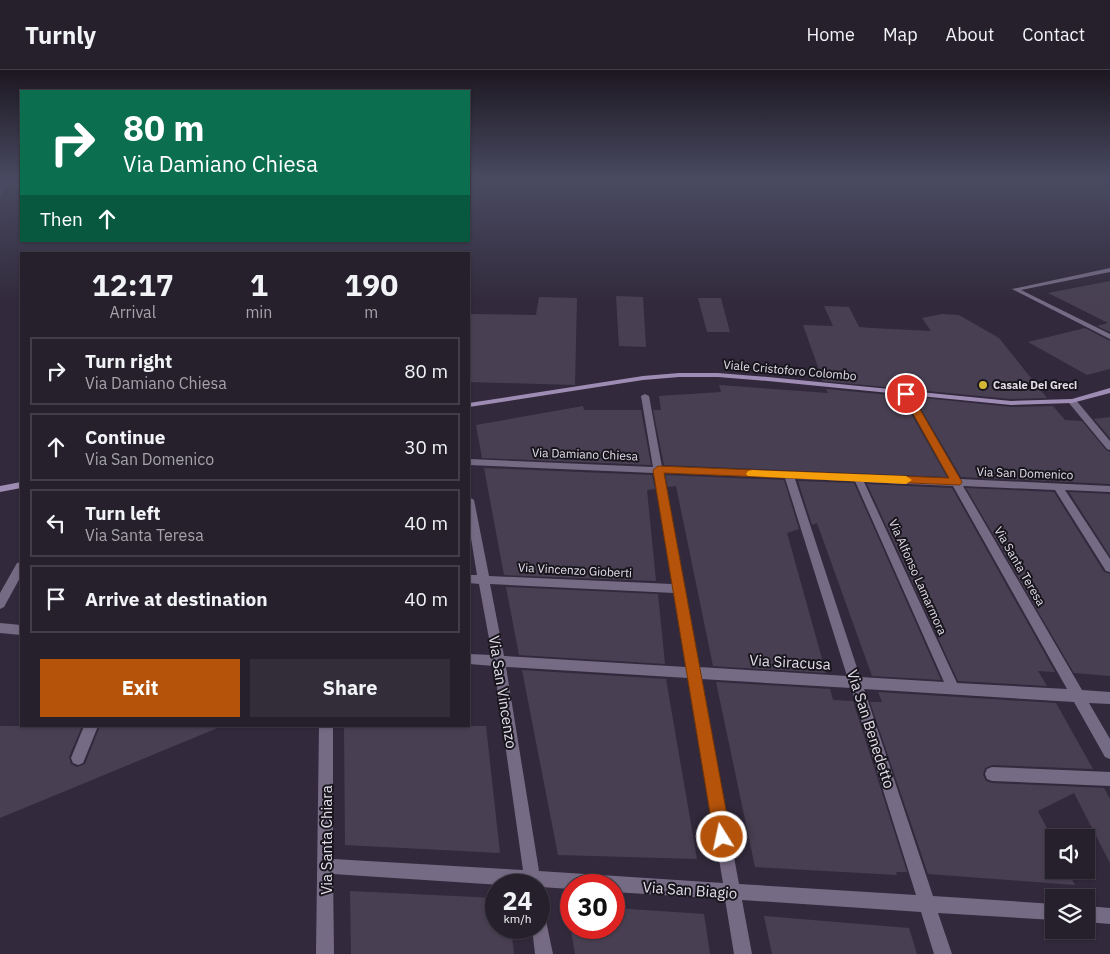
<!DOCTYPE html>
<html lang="en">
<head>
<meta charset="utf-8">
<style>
	:root { --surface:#26202d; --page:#322d39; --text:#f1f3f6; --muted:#a4a3aa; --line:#423e49; --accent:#b45309 }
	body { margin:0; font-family:"IBM Plex Sans",sans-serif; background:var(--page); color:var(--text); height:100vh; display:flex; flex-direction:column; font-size:19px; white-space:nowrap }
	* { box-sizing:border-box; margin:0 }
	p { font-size:16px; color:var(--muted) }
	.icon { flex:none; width:28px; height:28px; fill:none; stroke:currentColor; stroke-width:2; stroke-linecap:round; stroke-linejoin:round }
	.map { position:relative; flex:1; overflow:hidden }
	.panel { position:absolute; left:20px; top:182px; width:450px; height:475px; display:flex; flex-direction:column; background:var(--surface); border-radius:0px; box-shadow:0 1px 4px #0004,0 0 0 1px var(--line) }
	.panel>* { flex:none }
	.banner { position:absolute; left:20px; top:20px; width:450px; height:152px; border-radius:0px; box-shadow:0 1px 4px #0004,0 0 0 1px var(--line); background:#0b6e4f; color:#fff; overflow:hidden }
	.fabs { position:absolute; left:1045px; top:759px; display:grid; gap:10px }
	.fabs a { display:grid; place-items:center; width:50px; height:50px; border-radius:0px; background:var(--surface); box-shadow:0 1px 4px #0004,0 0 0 1px var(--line); font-size:25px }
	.speed { position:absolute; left:485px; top:804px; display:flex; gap:10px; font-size:25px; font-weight:700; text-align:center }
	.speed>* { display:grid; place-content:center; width:65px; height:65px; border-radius:50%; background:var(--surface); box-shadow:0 1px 4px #0004,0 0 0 1px var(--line); line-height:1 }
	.speed small { font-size:12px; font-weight:400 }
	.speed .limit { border:8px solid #d22; background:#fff; color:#111 }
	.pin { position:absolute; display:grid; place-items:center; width:42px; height:42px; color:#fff; margin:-21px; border:2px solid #fff; border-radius:50%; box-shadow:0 1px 5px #0007 }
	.me { position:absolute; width:55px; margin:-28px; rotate:350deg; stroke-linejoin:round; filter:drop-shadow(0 0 4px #0008) }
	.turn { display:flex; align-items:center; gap:18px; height:105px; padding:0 20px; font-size:22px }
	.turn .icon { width:65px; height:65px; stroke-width:2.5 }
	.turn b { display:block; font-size:35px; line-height:42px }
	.then { display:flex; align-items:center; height:48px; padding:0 20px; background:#0003; gap:10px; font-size:19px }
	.eta { display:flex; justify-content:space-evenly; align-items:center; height:85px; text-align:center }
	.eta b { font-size:30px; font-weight:700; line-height:35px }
	.action { display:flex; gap:10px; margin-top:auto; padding:10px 20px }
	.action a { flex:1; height:58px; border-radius:0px; background:var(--accent); color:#fff; font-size:20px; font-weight:700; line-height:58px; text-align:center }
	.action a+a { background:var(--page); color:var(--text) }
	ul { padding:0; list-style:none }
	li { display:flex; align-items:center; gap:15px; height:68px; margin:0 10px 8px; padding:0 10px; border:2px solid var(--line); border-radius:0px }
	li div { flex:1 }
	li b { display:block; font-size:19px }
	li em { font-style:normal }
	header { display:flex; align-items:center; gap:30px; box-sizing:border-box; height:70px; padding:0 25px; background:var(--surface); border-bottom:1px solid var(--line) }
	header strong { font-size:24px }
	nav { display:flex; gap:28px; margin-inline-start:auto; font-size:18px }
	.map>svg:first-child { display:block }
	.green { fill:#513a6a }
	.building { fill:#484052 }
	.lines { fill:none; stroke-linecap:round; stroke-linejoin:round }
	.street { fill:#766b84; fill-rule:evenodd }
	.secondary { fill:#9f8cb4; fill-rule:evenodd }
	.route { fill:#b45309; stroke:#753606 }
	.slow { fill:#f59e0b }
	.poi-dot { fill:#d3b635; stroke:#18151d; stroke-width:2 }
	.labels { text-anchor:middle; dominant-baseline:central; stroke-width:4; stroke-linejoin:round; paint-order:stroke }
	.far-poi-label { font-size:11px; font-weight:bold; fill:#e2dde9; stroke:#18151d; text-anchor:start }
	.street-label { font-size:12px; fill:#e2dde9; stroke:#18151d }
	.near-street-label { font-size:15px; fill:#e2dde9; stroke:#18151d }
</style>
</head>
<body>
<header>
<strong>Turnly</strong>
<nav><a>Home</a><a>Map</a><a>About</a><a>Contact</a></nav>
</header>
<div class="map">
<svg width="1110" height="884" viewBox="0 0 1110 884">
	<rect width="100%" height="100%" fill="#322a3c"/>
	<polygon class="green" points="0,108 21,108 21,117 8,116 0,128"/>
	<g class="building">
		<polygon points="1110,211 1110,262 1097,256 1108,253 1048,223"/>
		<polygon points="616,226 643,227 646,277 619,276"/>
		<polygon points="539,227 577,228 575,315 469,312 469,244 536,245"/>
		<polygon points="698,228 721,228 730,262 707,262"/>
		<polygon points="824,236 849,237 859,257 872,258 931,261 922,248 942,244 959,245 999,268 1047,328 1011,329 823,311 803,255 833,256"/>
		<polygon points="1085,258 1110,271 1110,299 1087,305 1028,272"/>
		<polygon points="719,315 828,323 826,319 901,326 947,407 664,395 653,340 661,340 659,326 721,322"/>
		<polygon points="914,327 1011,337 1053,336 1065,350 1082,351 1106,380 1110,382 1110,414 961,407"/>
		<polygon points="583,336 584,340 641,340 651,395 482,388 476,355"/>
		<polygon points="1110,347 1110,368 1094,349"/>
		<polygon points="484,398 652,405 655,419 647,420 656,511 504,505"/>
		<polygon points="665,405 784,410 799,459 787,463 826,603 713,596 676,416 668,417"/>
		<polygon points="798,411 854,413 941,610 872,606 817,453 812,455"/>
		<polygon points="867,414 952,418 1055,602 1038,601 1047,616 958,611"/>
		<polygon points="966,418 1054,422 1104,502 1110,504 1110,606 1074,603"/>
		<polygon points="1069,422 1110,424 1110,486"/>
		<polygon points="506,517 658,524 665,594 519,585"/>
		<polygon points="522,600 666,609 697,789 558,785"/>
		<polygon points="716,612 830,619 833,630 853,631 907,802 896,802 897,805 755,797"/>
		<polygon points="878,622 1056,633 1093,699 992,695 985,698 983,705 986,711 992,713 1104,718 1110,729 1110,793 1074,723 1038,741 1054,772 1054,800 1067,800 1075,815 928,804 870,632 882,632"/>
		<polygon points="0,656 82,656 69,687 71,694 77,697 85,694 100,656 220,657 0,748"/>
		<polygon points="344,656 486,656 500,783 345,775"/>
		<polygon points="350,821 496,828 496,858 511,858 514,884 351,884"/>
		<polygon points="567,836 571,836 571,858 614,858 614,838 704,844 710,884 575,884"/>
		<polygon points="764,846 909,858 917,884 772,884"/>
	</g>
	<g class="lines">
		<g class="street">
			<polygon points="1110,198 1110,202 1021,220 1110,264 1110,269 1012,219"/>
			<path d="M 903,322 L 906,322 L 910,324 L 960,409 L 1110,416 L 1110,422 L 1065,420 L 1110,489 L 1110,502 L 1106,501 L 1055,420 L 963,416 L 1082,620 L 1110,622 L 1110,634 L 1089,633 L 1110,669 L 1110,689 L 1105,687 L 1074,632 L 864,619 L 933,826 L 1054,834 L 1054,850 L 938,843 L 952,884 L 934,884 L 921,842 L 742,830 L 752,884 L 734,884 L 725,829 L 614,822 L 614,815 L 571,815 L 571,819 L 540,817 L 539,819 L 539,815 L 501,815 L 333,804 L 334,884 L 316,884 L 319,656 L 333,656 L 333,789 L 523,800 L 494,596 L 469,594 L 469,584 L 492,585 L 479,514 L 469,513 L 469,505 L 477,505 L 469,456 L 469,427 L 474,430 L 489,506 L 672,514 L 654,403 L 469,395 L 469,389 L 653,397 L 641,326 L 645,324 L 649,326 L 662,397 L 950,409 L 902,324 ZM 663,403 L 785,408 L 847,606 L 699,597 ZM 795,409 L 855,411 L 944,612 L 860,607 ZM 864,412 L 953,416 L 1067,619 L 957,613 ZM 490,514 L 674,523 L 686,597 L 504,586 ZM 506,597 L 688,608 L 723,813 L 539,801 ZM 701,609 L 851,618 L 916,825 L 739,814 Z"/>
			<polygon points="1069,329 1075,329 1110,371 1110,380 1107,379 1069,333"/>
			<polygon points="21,492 21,506 4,537 0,539 0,523 17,493"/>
			<polygon points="0,553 21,555 21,565 0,563"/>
			<polygon points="84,656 98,656 83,693 78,695 73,693 71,688"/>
			<polygon points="992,697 1110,702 1110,716 992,711 987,709 985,704 987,699"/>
			<polygon points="1086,836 1110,838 1110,854 1086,852"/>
			<polygon points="539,844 545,846 553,884 535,884 532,858 539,858"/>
		</g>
		<g class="secondary">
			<polygon points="679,303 718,303 768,307 1011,331 1072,329 1110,318 1110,323 1072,333 1011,335 768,311 718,307 679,307 643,310 469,337 469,333 643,306"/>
			<polygon points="21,412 21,418 0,422 0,416"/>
		</g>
	</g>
	<linearGradient id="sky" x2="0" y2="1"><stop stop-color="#1c1721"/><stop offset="0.47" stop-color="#494a61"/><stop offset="1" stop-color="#494a61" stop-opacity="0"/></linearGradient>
	<rect width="1110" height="232" fill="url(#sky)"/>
	<polygon class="route" points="906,321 911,324 962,412 960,415 664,403 731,767 729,774 722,776 716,774 714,767 653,400 658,396 949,408 902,324"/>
	<polygon class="slow" points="752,400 906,406 912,410 906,414 748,406 746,404 748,401"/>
	<circle class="poi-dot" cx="983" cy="315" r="5"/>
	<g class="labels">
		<g class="far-poi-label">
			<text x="993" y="315">Casale Dei Greci</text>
		</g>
		<g class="street-label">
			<text transform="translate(790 300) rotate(5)">Viale Cristoforo Colombo</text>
			<text transform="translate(585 384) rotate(2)">Via Damiano Chiesa</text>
			<text transform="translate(1025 403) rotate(2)">Via San Domenico</text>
			<text transform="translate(1020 496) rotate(60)">Via Santa Teresa</text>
			<text transform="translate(575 500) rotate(3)">Via Vincenzo Gioberti</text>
			<text transform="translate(918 507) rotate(66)">Via Alfonso Lamarmora</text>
		</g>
		<g class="near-street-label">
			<text transform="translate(790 592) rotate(3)">Via Siracusa</text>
			<text transform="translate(503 622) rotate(81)">Via San Vincenzo</text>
			<text transform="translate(871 659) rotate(72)">Via San Benedetto</text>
			<text transform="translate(326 770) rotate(-90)">Via Santa Chiara</text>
			<text transform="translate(690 820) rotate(4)">Via San Biagio</text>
		</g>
	</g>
</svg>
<div class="fabs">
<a><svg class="icon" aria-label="sound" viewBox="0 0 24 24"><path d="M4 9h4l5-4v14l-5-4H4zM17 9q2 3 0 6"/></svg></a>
<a><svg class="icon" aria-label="layers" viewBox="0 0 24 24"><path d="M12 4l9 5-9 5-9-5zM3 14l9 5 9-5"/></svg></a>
</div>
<div class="speed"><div>24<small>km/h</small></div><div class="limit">30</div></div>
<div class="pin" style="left:906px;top:324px;background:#d93025"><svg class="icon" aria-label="arrive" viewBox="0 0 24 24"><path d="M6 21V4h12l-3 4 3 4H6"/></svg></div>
<svg class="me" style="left:722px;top:767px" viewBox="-20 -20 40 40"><circle r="17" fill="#b45309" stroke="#fff" stroke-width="3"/><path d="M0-11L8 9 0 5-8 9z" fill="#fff"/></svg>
<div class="banner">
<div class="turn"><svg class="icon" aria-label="right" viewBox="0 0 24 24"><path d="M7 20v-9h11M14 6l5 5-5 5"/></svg><div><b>80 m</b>Via Damiano Chiesa</div></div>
<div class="then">Then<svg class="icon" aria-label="ahead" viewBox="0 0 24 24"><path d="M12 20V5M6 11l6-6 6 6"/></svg></div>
</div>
<section class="panel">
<div class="eta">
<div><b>12:17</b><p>Arrival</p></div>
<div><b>1</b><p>min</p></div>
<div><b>190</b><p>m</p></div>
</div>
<ul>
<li><svg class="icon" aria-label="right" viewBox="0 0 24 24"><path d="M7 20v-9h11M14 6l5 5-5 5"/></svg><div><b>Turn right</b><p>Via Damiano Chiesa</p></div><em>80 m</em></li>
<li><svg class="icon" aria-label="ahead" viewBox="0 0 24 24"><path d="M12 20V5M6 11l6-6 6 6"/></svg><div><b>Continue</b><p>Via San Domenico</p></div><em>30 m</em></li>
<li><svg class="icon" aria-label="left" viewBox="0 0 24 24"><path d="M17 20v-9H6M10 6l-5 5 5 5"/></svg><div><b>Turn left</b><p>Via Santa Teresa</p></div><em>40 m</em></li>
<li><svg class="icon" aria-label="arrive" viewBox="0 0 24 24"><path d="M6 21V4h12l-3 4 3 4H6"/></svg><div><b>Arrive at destination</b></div><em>40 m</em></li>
</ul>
<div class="action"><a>Exit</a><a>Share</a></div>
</section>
</div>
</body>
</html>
